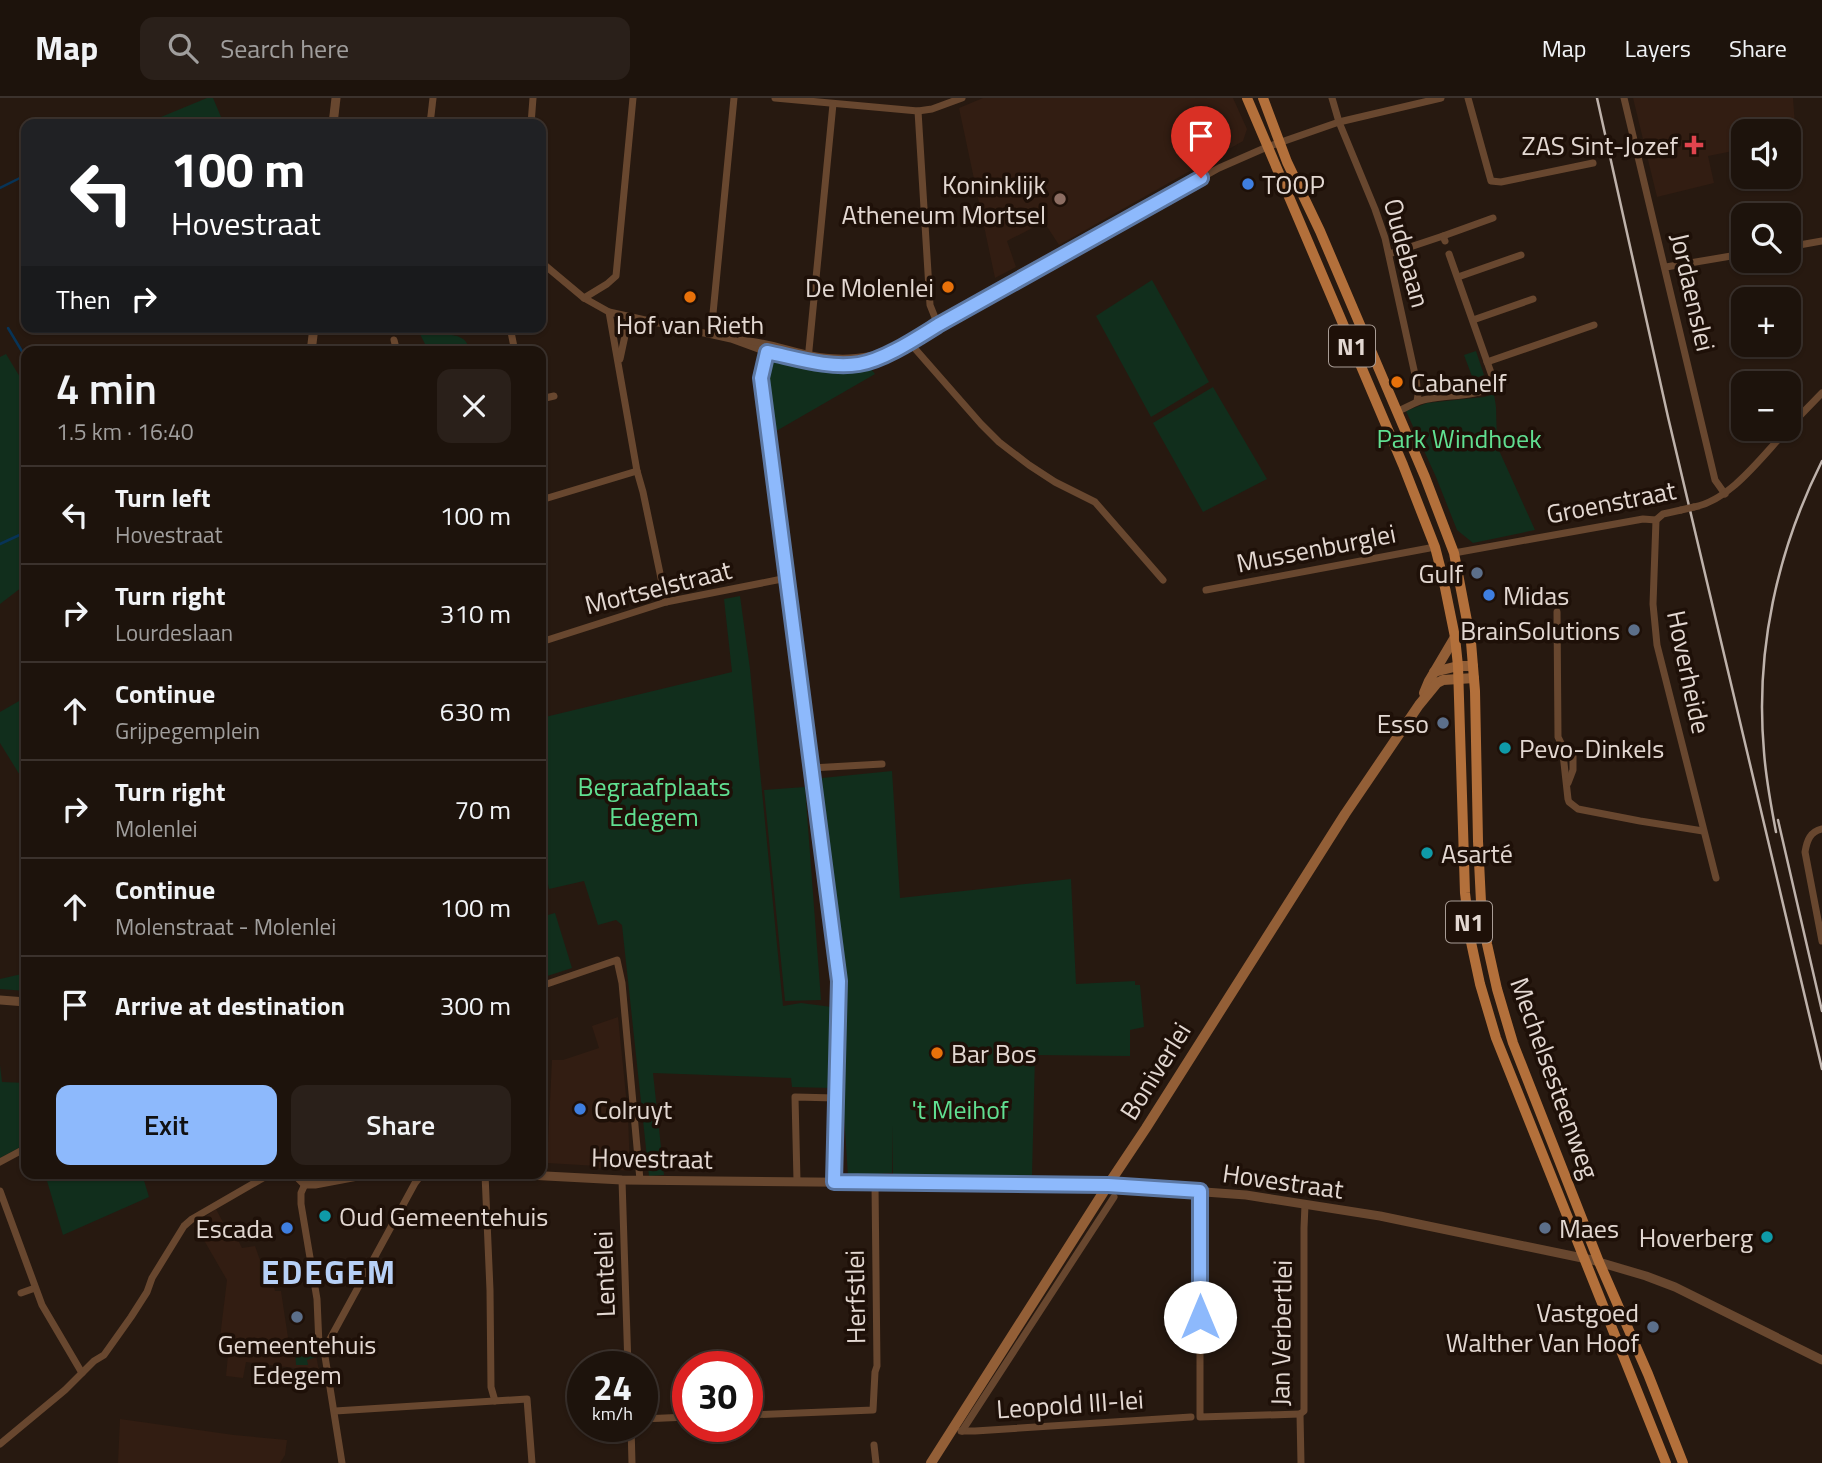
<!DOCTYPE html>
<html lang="en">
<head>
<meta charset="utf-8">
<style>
	:root { --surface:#1d130c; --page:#2a201a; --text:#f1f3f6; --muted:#a09e9d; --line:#3b322d; --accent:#8db9fc }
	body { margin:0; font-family:"Titillium Web",sans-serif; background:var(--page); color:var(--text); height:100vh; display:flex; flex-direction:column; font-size:26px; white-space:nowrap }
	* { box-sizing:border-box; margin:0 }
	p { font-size:23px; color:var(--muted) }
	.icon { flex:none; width:38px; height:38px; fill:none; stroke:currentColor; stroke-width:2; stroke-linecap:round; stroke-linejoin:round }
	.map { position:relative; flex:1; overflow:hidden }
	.side { position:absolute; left:21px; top:248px; width:525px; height:833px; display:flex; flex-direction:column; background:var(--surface); border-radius:14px; box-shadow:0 2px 5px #0004,0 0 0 2px var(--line) }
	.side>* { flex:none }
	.hud { position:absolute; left:21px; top:21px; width:525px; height:214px; border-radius:14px; box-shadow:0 2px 5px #0004,0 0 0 2px var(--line); background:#202124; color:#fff; overflow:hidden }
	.tools { position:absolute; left:1731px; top:21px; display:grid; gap:14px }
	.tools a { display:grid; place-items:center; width:70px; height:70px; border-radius:14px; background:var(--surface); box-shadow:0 2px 5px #0004,0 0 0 2px var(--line); font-size:35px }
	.speed { position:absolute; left:567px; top:1253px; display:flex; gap:14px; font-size:35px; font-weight:700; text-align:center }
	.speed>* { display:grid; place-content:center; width:91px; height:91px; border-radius:50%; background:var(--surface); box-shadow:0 2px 5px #0004,0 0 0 2px var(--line); line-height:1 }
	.speed small { font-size:18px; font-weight:400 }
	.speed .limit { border:10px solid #d22; background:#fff; color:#111 }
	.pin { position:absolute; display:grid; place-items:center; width:60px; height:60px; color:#fff; margin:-72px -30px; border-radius:50% 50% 50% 0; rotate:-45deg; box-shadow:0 0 7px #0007 }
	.pin .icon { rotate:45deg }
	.me { position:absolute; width:77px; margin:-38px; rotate:0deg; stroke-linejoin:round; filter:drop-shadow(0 0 5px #0008) }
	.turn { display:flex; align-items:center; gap:24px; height:147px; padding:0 35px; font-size:32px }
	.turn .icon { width:91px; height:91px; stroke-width:2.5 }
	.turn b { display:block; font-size:49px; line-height:60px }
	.then { display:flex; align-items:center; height:66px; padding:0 35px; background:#0003; gap:14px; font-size:26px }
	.round { display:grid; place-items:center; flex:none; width:74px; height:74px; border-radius:14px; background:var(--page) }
	.head { display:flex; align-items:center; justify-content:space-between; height:119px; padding:0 35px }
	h1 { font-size:42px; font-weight:600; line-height:52px }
	.cta { display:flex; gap:14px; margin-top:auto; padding:14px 35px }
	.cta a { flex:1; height:80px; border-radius:14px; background:var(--accent); color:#111; font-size:28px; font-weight:600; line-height:80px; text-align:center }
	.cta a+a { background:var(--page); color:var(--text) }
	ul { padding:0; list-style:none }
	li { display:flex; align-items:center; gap:21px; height:98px; padding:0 35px; border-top:2px solid var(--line) }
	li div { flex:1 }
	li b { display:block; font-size:26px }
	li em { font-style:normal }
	header { display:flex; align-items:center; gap:42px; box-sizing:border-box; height:98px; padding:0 35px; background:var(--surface); border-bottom:2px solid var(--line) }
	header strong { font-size:33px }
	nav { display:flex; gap:38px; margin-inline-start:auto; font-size:24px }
	.search { width:490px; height:63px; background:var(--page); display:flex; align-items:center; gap:18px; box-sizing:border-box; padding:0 24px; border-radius:14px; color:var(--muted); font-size:26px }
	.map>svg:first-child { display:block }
	.built { fill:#321d12 }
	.green { fill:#112e1c }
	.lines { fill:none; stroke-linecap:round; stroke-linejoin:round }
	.stream { stroke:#083457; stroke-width:2.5 }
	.minor { stroke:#68472f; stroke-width:7 }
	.tertiary { stroke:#68472f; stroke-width:9 }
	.secondary { stroke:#935f37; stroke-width:10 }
	.primary { stroke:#b3703b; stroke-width:10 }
	.rail { stroke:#beb2ab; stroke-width:2.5 }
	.minor-bridge { stroke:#68472f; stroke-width:7 }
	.route-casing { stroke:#5c78a4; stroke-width:18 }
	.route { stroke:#8db9fc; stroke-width:12 }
	.health-dot { fill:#e0444e; stroke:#1e1008; stroke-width:2.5 }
	.shop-dot { fill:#3f7fe0; stroke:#1e1008; stroke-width:2.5 }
	.education-dot { fill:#8d6e63; stroke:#1e1008; stroke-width:2.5 }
	.food-dot { fill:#e8710a; stroke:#1e1008; stroke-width:2.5 }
	.service-dot { fill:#5c6f8a; stroke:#1e1008; stroke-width:2.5 }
	.culture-dot { fill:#0f9aa8; stroke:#1e1008; stroke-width:2.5 }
	.labels { text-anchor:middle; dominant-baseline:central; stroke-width:7; stroke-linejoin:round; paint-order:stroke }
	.shield { fill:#1e1008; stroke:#a89c95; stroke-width:2 }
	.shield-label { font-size:24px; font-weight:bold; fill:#e3d8d2 }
	.poi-label { font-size:26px; fill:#e3d8d2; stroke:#1e1008; text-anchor:end }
	.street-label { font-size:26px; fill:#e3d8d2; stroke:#1e1008 }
	.park-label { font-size:26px; fill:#60df91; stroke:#1e1008 }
	.district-label { font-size:33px; font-weight:bold; letter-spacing:2px; fill:#b7d0f6; stroke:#1e1008 }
</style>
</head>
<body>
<header>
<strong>Map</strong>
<div class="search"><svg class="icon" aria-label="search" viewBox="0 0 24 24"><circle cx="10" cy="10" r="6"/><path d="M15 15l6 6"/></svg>Search here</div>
<nav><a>Map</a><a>Layers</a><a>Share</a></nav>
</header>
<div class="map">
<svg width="1822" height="1365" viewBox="0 0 1822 1365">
	<rect width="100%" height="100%" fill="#271910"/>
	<g class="built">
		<polygon points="983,0 1233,0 1247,31 1243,43 1059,147 1044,124 1007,143 1016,169 995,180 959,10"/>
		<polygon points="1633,0 1793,0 1796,41 1789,43 1788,33 1743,33 1743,51 1708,58 1714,85 1657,99"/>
		<polygon points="618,919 628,1017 630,1073 598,1070 597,1068 547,1065 552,962 563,962 599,950 592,928"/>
		<polygon points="216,1111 229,1136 234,1134 242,1150 255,1148 265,1176 271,1175 275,1193 281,1193 289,1246 313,1241 319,1273 246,1264 243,1280 226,1278 228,1257 218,1256 227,1182 205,1144 193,1128"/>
		<polygon points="120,1321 234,1337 287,1342 285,1357 280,1365 118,1365"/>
	</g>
	<g class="green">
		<polygon points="207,0 213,0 224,26 144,26"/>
		<polygon points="1152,182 1209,284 1151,319 1096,218"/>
		<path d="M 420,236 C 436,238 469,230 469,254 L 429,254 Z"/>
		<polygon points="1476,253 1484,277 1473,281 1464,257"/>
		<polygon points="6,256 26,289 26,486 0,506 0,259"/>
		<polygon points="779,262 846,269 868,267 875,276 771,336 766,279 773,263"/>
		<polygon points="1213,289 1267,381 1203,414 1153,325"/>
		<polygon points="1494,296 1496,309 1497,348 1535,432 1473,445 1457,432 1436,379 1406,313 1427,305 1484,299"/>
		<polygon points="740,498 750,571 783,908 801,905 832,909 832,990 792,989 791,980 653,975 664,1077 649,1078 622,827 616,822 598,827 584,783 549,791 541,755 541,620 732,574 724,501"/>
		<polygon points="26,599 26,687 0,645 0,614"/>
		<polygon points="892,673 900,800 1071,781 1076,886 1135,883 1135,887 1140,887 1144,929 1130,932 1130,958 1035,957 1032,1077 893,1077 892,1027 892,1075 848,1078 822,680"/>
		<polygon points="805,689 821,902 785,903 764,692"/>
		<polygon points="555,815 572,870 541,880 541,819"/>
		<polygon points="26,875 26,893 0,891 0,881"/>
		<polygon points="0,967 2,984 26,985 26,1046 0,1060"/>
		<polygon points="45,1076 142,1076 149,1099 63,1137"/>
		<polygon points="314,1246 316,1259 307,1262 308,1267 296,1267 295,1249"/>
	</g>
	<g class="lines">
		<g class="stream">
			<polyline points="0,90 26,77"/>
			<polyline points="8,230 26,260"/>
			<polyline points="0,446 26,434"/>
		</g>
		<g class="minor">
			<polyline points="775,0 918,13 932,11 962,0"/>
			<polyline points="1332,0 1339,24 1375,111 1385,140 1416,281 1418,297 1417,303"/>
			<polyline points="1468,0 1491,83 1501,84 1593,65"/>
			<polyline points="1624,0 1715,382 1725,396"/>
			<polyline points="918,13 930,207 938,227"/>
			<polyline points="430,26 433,0"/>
			<polyline points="531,26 533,0"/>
			<polyline points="1443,138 1493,120"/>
			<polyline points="1788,149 1822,143"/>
			<polyline points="1389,156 1443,138 1445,143"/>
			<polyline points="541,164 584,200 609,214 731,241 767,254 823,265 848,267 874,262 910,245 938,227 1219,70 1267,49 1339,24 1441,0"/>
			<polyline points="1666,169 1743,156"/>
			<polyline points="1458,179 1521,157"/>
			<polyline points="584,200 607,186 616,178 633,0"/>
			<polyline points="609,214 637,373 643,394 666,504"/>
			<polyline points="1473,222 1533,201"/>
			<polyline points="510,229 515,254"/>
			<polyline points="711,236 734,0"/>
			<polyline points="394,242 397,254"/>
			<path d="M 741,242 C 774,244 805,260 838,260 C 852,261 867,258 881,256"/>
			<polyline points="910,245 981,326 999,344 1029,367 1055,384 1095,404 1163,482"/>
			<polyline points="767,254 761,280 839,883 833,1085"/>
			<polyline points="620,261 629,219"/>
			<polyline points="808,262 833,6"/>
			<polyline points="1487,264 1594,227"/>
			<polyline points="541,301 554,298"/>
			<path d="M 1396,314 C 1407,310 1417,302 1428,301 C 1451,297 1474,298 1496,289 L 1449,156"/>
			<polyline points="1788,330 1822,295"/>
			<polyline points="541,402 637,373"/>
			<path d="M 1694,409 C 1731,402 1762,358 1788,331"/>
			<polyline points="1656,422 1653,506 1657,547 1716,780"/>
			<polyline points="1454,455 1643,421 1656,422 1663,416 1681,412"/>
			<polyline points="1206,492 1435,449"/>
			<polyline points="1557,514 1558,639 1562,647 1568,701 1569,704 1578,711 1640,723 1703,733"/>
			<polyline points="541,544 666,504 787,480"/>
			<polyline points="1562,647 1573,657 1573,672 1568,685"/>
			<polyline points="811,670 882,666"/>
			<path d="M 1822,731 C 1810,734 1807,742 1805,754 L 1822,843"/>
			<polyline points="541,888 617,862 622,885 640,1082"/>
			<polyline points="0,1064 26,1050"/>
			<polyline points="485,1076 490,1192 491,1289 495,1303"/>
			<polyline points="622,1082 628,1269"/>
			<polyline points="797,1083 795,999 836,1000"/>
			<polyline points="305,1086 301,1095 301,1106 317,1201 319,1247 324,1252"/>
			<polyline points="0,1093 42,1207 82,1275"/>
			<polyline points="1200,1093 1200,1319 1300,1316"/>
			<polyline points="21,1195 35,1190"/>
			<polyline points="324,1252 415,1085 422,1076"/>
			<polyline points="324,1252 342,1365"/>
			<polyline points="335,1313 527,1301 532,1365"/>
			<polyline points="747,1317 873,1312 875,1274 877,1268 875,1086"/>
			<polyline points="642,1321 688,1319"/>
			<polyline points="631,1328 632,1365"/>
			<polyline points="961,1333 975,1333 1191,1319"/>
			<polyline points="962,1333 1114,1099"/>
			<polyline points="0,1346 65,1292 94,1263 104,1257 131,1219 147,1194 152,1180 184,1128 192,1121 270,1076"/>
			<polyline points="874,1347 876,1365"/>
			<polyline points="1301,1365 1300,1316 1304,1313 1304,1130 1305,1107"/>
		</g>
		<g class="tertiary">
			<polyline points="333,26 336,0"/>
			<polyline points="311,254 314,229"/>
			<polyline points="0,902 26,904"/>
			<polyline points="295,1076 305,1086 315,1086 368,1076"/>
			<polyline points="507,1076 622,1082 1108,1087 1246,1097 1380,1118 1592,1162 1646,1178 1675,1189 1822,1262"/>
		</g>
		<g class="secondary">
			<polyline points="1434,574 1458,568 1473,568"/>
			<polyline points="1424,595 1429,583 1455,539"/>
			<polyline points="931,1365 1108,1087 1146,1030 1345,716 1419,607 1437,585 1443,582 1474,580"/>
		</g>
		<g class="primary">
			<polyline points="1247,0 1403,367 1435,449 1443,480 1455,539 1458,568 1465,795 1471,844 1480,886 1496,940 1666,1365"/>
			<polyline points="1263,0 1287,64 1320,133 1425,379 1454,455 1471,544 1475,593 1478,743 1481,804 1487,846 1497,891 1513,945 1599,1164 1648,1276 1683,1365"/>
		</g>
		<g class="rail">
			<polyline points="1597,0 1668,319 1822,971"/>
			<polyline points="1778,722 1822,913"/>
			<path d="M 1776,734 C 1771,708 1766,681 1764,654 C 1755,553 1777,453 1822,363"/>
		</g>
		<polyline class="minor-bridge" points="1681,412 1694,409"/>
	</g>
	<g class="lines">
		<defs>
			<path id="route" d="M 1200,1219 L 1200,1093 L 1108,1087 L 834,1084 L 839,883 L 761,280 L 767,254 C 796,260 830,271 859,266 C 884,262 917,240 938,227 L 1201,80"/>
		</defs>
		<use href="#route" class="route-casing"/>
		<use href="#route" class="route"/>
	</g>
	<path class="health-dot" d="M1690.5 36.5h7v7h7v7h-7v7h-7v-7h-7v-7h7z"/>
	<g class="shop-dot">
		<circle cx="1248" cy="86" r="7"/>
		<circle cx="1489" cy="497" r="7"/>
		<circle cx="580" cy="1011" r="7"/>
		<circle cx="287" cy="1130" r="7"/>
	</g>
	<circle class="education-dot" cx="1060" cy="101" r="7"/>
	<g class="food-dot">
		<circle cx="948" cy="189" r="7"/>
		<circle cx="690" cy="199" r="7"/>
		<circle cx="1397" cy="284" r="7"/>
		<circle cx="937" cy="955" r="7"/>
	</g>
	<g class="service-dot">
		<circle cx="1477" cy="475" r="7"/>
		<circle cx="1634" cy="532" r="7"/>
		<circle cx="1443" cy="625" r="7"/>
		<circle cx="1545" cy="1130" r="7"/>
		<circle cx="297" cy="1219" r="7"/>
		<circle cx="1653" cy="1229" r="7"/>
	</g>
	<g class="culture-dot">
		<circle cx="1505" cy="650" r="7"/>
		<circle cx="1427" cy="755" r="7"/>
		<circle cx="325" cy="1118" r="7"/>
		<circle cx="1767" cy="1139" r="7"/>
	</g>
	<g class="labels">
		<g class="shield">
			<rect x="1329" y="227.5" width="46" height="41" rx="5"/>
			<rect x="1446" y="803.5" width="46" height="41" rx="5"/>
		</g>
		<g class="shield-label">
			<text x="1352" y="248">N1</text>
			<text x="1469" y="824">N1</text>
		</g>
		<g class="poi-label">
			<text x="1678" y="47">ZAS Sint-Jozef</text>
			<text x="1046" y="86">Koninklijk<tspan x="1046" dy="30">Atheneum Mortsel</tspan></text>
			<text x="1262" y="86" text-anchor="start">TOOP</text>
			<text x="934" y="189">De Molenlei</text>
			<text x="690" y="226" text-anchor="middle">Hof van Rieth</text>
			<text x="1411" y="284" text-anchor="start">Cabanelf</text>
			<text x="1463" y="475">Gulf</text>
			<text x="1503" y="497" text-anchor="start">Midas</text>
			<text x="1620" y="532">BrainSolutions</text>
			<text x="1429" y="625">Esso</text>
			<text x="1519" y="650" text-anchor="start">Pevo-Dinkels</text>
			<text x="1441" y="755" text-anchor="start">Asarté</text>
			<text x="951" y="955" text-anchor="start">Bar Bos</text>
			<text x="594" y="1011" text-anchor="start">Colruyt</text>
			<text x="339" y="1118" text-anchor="start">Oud Gemeentehuis</text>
			<text x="273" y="1130">Escada</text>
			<text x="1559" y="1130" text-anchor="start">Maes</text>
			<text x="1753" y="1139">Hoverberg</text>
			<text x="1639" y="1214">Vastgoed<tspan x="1639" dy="30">Walther Van Hoof</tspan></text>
			<text x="297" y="1246" text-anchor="middle">Gemeentehuis<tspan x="297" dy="30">Edegem</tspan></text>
		</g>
		<g class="street-label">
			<text transform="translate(1407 155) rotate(75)">Oudebaan</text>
			<text transform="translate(1693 194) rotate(77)">Jordaenslei</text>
			<text transform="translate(1611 404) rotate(-11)">Groenstraat</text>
			<text transform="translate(1316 450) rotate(-11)">Mussenburglei</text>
			<text transform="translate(658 489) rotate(-14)">Mortselstraat</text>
			<text transform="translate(1689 574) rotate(78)">Hoverheide</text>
			<text transform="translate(1155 973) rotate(-58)">Boniverlei</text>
			<text transform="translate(1555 980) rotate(70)">Mechelsesteenweg</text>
			<text transform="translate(652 1060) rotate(1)">Hovestraat</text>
			<text transform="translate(1283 1083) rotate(8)">Hovestraat</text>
			<text transform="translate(604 1176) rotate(-92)">Lentelei</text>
			<text transform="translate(855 1199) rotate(-91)">Herfstlei</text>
			<text transform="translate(1281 1235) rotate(-89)">Jan Verbertlei</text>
			<text transform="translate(1070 1306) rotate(-4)">Leopold III-lei</text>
		</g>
		<g class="park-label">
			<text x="1459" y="340">Park Windhoek</text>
			<text x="654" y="688">Begraafplaats<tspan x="654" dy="30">Edegem</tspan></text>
			<text x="960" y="1011">'t Meihof</text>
		</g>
		<g class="district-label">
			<text x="329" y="1174">EDEGEM</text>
		</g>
	</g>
</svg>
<div class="tools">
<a><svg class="icon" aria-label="sound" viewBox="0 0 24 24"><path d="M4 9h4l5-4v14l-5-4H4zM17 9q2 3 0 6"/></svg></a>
<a><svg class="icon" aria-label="search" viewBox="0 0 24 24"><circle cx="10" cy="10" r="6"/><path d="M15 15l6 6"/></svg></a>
<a>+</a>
<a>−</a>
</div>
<div class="speed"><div>24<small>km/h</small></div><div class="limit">30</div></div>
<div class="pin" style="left:1201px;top:80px;background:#d93025"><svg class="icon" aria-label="arrive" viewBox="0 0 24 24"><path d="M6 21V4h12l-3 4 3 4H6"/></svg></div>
<svg class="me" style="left:1200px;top:1219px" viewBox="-20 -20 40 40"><circle r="19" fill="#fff"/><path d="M0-13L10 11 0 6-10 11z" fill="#8db9fc"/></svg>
<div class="hud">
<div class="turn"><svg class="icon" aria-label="left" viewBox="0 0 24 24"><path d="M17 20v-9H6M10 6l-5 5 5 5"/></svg><div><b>100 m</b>Hovestraat</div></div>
<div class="then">Then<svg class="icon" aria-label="right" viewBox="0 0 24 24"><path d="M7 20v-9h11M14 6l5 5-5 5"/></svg></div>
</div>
<section class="side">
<div class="head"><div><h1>4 min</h1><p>1.5 km · 16:40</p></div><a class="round"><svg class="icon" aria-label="close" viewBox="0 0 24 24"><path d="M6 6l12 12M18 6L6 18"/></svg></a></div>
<ul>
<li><svg class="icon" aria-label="left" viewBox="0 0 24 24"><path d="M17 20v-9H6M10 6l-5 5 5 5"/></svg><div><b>Turn left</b><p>Hovestraat</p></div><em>100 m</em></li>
<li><svg class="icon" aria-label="right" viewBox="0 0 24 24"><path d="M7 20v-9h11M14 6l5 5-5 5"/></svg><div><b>Turn right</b><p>Lourdeslaan</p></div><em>310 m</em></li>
<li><svg class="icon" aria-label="ahead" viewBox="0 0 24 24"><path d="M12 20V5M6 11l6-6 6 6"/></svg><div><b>Continue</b><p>Grijpegemplein</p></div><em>630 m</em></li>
<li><svg class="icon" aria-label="right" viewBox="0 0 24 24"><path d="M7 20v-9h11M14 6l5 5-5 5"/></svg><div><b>Turn right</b><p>Molenlei</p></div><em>70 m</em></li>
<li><svg class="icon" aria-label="ahead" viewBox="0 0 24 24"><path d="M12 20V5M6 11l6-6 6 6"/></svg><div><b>Continue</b><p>Molenstraat - Molenlei</p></div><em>100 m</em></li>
<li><svg class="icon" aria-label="arrive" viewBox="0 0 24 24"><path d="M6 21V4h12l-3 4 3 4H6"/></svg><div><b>Arrive at destination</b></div><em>300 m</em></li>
</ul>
<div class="cta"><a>Exit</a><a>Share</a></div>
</section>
</div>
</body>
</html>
